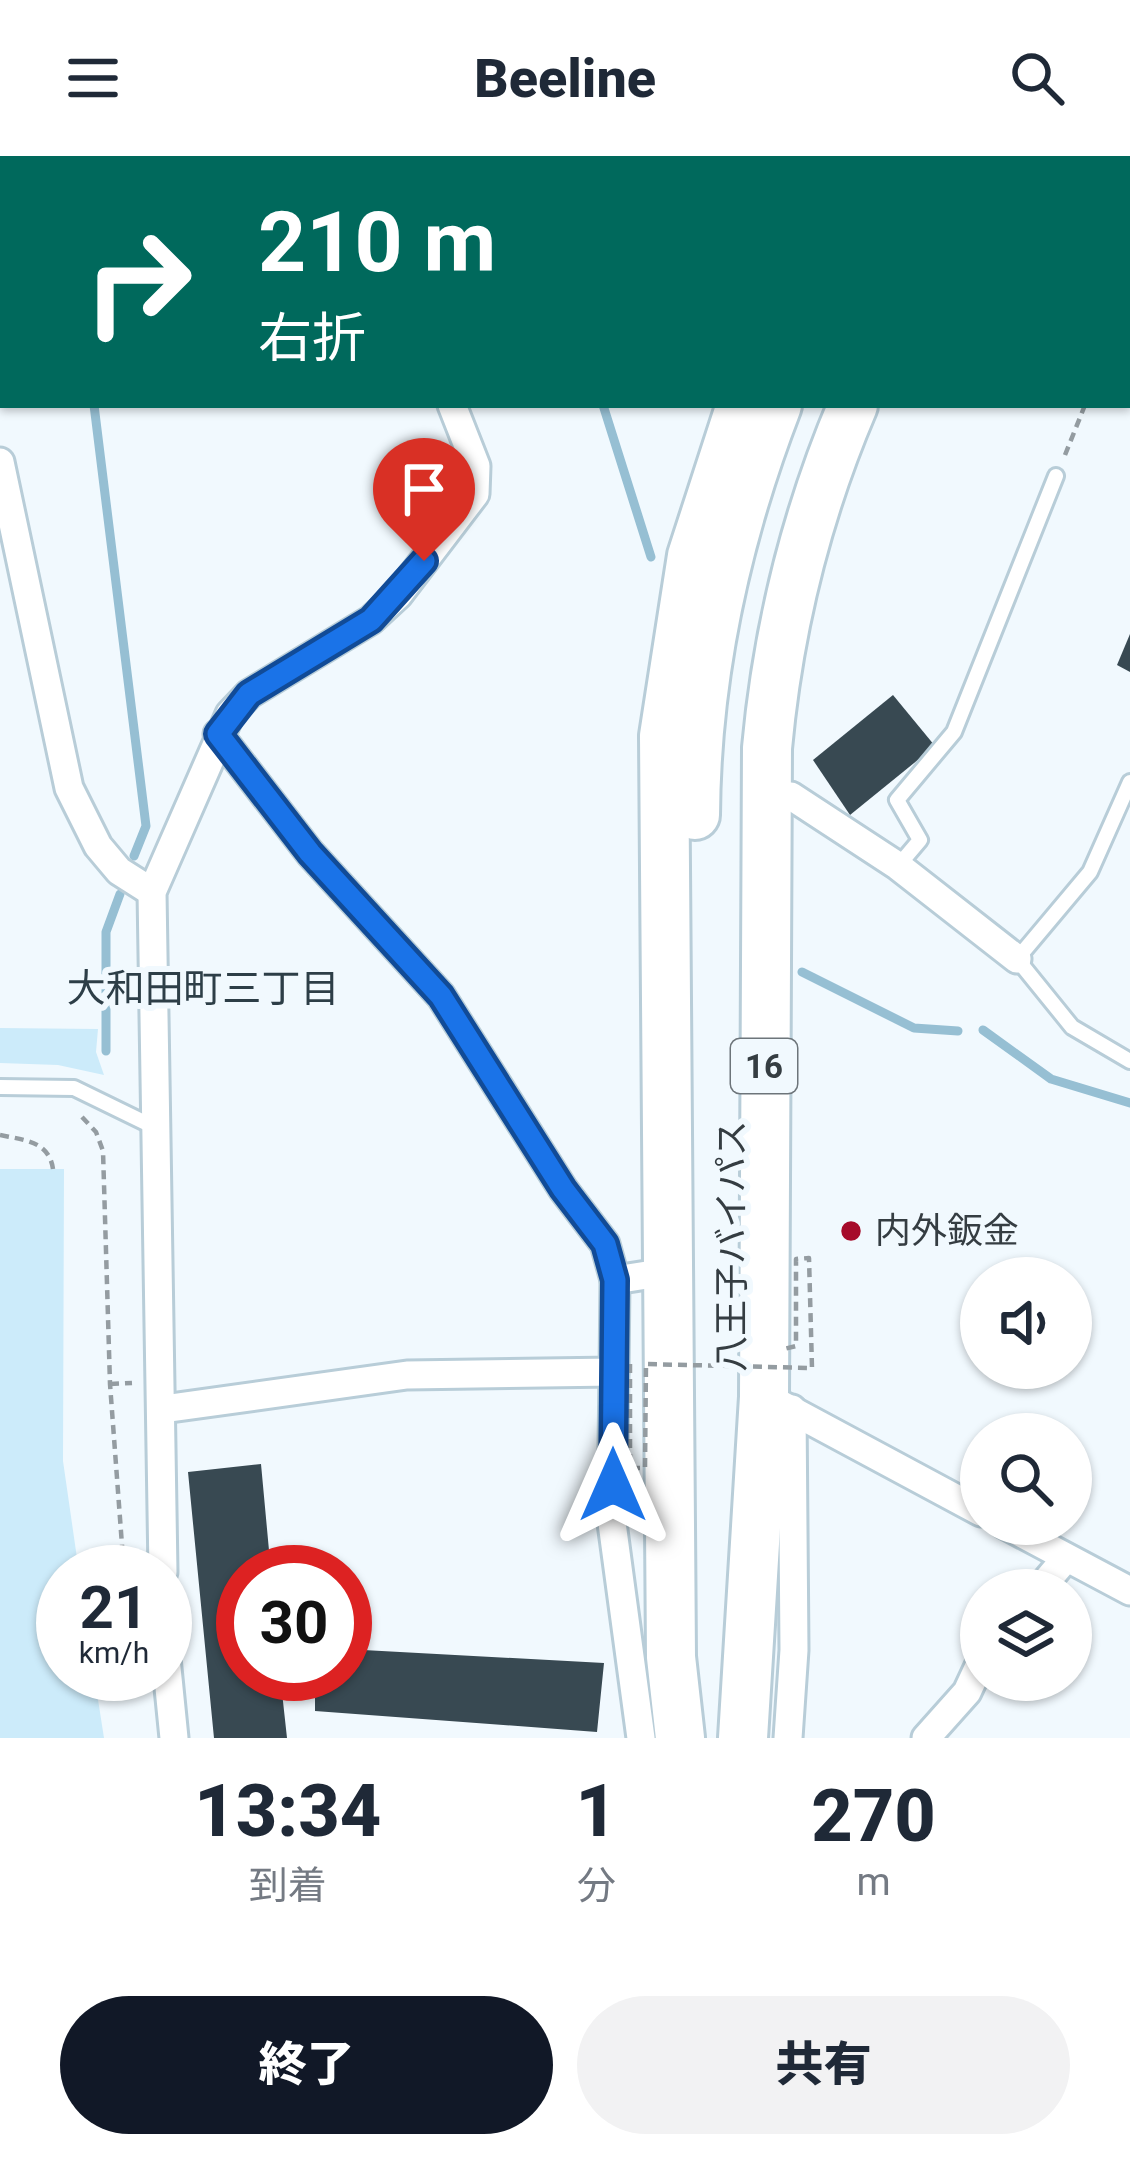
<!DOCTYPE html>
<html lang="ja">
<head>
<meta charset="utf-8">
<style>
	:root { --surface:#fff; --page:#f2f2f3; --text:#1f2937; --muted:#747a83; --accent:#111827 }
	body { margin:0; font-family:Roboto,"Noto Sans JP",sans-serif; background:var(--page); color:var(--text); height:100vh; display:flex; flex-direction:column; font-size:45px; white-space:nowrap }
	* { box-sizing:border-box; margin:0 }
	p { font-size:39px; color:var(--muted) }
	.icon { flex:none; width:66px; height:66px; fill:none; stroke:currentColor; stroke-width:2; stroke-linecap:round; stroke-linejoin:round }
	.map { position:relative; height:1582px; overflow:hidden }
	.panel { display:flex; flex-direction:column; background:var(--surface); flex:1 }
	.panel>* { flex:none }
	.top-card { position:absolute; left:0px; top:0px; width:1131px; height:252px; box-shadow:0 3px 9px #0004; background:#00695c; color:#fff; overflow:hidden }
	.controls { position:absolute; left:960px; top:1101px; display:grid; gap:24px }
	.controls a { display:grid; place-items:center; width:132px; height:132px; border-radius:50%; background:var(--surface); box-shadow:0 3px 9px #0004; font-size:60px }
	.speed { position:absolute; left:36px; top:1389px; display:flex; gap:24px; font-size:60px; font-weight:700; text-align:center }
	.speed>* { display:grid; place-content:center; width:156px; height:156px; border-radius:50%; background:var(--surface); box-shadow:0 3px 9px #0004; line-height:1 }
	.speed small { font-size:30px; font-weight:400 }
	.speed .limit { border:18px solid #d22; background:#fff; color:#111 }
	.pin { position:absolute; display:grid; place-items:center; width:102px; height:102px; color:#fff; margin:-123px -51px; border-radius:50% 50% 50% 0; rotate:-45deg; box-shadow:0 0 12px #0007 }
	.pin .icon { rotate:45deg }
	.me { position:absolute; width:132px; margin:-66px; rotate:0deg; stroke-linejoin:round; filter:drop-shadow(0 0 9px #0008) }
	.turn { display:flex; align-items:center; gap:42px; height:252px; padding:0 60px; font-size:54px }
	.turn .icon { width:156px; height:156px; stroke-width:2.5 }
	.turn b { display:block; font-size:84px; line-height:102px }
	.eta { display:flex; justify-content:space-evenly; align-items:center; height:204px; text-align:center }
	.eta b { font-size:72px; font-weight:800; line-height:84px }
	.cta { display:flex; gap:24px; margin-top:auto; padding:24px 60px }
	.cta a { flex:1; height:138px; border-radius:72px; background:var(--accent); color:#fff; font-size:48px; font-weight:800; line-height:138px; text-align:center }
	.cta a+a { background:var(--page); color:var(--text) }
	header { display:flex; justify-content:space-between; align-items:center; height:156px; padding:0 60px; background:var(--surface); font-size:54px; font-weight:800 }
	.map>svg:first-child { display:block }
	.green { fill:#ccebfa }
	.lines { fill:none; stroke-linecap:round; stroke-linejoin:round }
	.stream { stroke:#96bfd3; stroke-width:9 }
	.building { fill:#384952 }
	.lane-casing { stroke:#b8cdd8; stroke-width:20 }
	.street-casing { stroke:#b8cdd8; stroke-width:33 }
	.highway-casing { stroke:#b8cdd8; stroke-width:54 }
	.path { stroke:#949ca1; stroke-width:4.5; stroke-dasharray:9 6; stroke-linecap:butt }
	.lane { stroke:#fff; stroke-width:14 }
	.street { stroke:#fff; stroke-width:27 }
	.highway { stroke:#fff; stroke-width:48 }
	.path-bridge { stroke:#949ca1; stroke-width:4.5; stroke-dasharray:9 6; stroke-linecap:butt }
	.route-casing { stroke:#114b97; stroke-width:30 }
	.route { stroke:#1a73e8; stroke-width:21 }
	.poi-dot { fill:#a60b2a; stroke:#f1f9fe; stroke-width:4.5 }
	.labels { text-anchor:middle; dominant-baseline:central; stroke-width:12; stroke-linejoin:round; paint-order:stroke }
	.shield { fill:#f1f9fe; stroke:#6d757a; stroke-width:3 }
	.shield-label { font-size:33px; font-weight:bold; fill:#353d42 }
	.poi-label { font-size:36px; fill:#353d42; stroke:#f1f9fe; text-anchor:start }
	.street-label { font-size:36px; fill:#353d42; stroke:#f1f9fe }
	.neighbourhood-label { font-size:39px; fill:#2d3e47; stroke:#f1f9fe }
</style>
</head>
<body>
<header><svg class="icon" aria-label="menu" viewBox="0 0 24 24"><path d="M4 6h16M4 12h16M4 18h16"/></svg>Beeline<svg class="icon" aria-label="search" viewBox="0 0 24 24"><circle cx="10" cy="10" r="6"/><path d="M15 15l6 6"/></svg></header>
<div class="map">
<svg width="1130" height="1582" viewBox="0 0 1130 1582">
	<rect width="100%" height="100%" fill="#f1f9fe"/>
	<g class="green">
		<polygon points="0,872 98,873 96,896 104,919 58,909 0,907"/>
		<polygon points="0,1013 64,1013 63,1305 79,1416 63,1416 63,1518 94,1518 104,1582 0,1582"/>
	</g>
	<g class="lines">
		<g class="stream">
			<polyline points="72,3 72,0"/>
			<polyline points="94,249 146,670 134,700"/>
			<polyline points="603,249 651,401"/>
			<polyline points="802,816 914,872 958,875"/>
			<polyline points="983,874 1051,923 1130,947"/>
			<polyline points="106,895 106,776 120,738"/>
		</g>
	</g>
	<g class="building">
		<polygon points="1130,478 1130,516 1117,509"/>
		<polygon points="893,539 935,590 850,659 813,604"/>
		<polygon points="261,1308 271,1416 243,1416 243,1518 280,1518 287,1582 214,1582 188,1316"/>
		<polygon points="345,1493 604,1507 597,1576 315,1555 315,1518 345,1518"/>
	</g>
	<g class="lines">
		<defs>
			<g id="lane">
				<polyline points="1130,626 1090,716 1017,803 1072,871 1130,905"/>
				<polyline points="898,710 920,684 897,644 954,576 1056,320"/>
				<polyline points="0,931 74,932 154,971"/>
			</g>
			<g id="street">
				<polyline points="281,0 284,3"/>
				<polyline points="485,3 486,0"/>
				<polyline points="0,306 69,632 98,690 119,715 152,736"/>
				<polyline points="218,578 310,697 441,840 563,1033 605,1088 615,1124 666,1116"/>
				<polyline points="764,642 791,640 898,710 1017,803"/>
				<polyline points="614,1216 612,1367 641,1582"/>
				<polyline points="778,1247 981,1356"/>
				<polyline points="163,1253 407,1219 614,1216 615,1124"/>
				<polyline points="1004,1368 1130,1435"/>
				<polyline points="163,1416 152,736 230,558 249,538 371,464 398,439 475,338 476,310 452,249"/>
				<polyline points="1039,1434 1066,1402"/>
				<polyline points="165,1492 174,1582"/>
				<polyline points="788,1582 794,1494 792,1253"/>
				<polyline points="926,1582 967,1536 981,1506"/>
			</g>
			<g id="highway">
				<polyline points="1044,0 1048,3"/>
				<polyline points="874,3 876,0"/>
				<polyline points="917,3 919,0"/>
				<polyline points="964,3 966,0"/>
				<polyline points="1004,3 1006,0"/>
				<polyline points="1128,55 1130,56"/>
				<path d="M 695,659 C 696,517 726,381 777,249"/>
				<polyline points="680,1582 671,1501 664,580 692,400 741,249"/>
				<path d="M 743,1582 L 764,1241 L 767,592 C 778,472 806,359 853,249"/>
			</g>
		</defs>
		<use href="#lane" class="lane-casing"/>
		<use href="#street" class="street-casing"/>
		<use href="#highway" class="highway-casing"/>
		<g class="path">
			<polyline points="1128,145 1130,140"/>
			<polyline points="1065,299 1085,249"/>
			<polyline points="82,961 96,976 103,995 110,1228 124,1416"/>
			<path d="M 0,979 C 24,984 49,985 53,1013"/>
			<polyline points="110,1228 132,1227"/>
			<polyline points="135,1518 135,1520"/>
		</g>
		<use href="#lane" class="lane"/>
		<use href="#street" class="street"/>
		<use href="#highway" class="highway"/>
		<polyline class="path-bridge" points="630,1208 630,1312 645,1312 646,1208 812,1212 809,1102 796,1103 796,1190 784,1193"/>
	</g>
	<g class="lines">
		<defs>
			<polyline id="route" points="424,405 371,464 249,538 218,578 310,697 441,840 563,1033 605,1088 615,1124 613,1329"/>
		</defs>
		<use href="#route" class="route-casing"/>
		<use href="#route" class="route"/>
	</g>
	<circle class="poi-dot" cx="851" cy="1075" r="12"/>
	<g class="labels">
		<rect class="shield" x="731" y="883" width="66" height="54" rx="9"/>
		<g class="shield-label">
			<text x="764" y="910">16</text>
		</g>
		<g class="poi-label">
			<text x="875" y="1075">内外鈑金</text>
		</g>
		<g class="street-label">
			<text transform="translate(732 1090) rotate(-90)">八王子バイパス</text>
		</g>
		<g class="neighbourhood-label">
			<text x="203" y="833">大和田町三丁目</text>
		</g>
	</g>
</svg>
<div class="controls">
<a><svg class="icon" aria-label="sound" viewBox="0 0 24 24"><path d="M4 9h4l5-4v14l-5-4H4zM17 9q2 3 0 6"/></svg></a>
<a><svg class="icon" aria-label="search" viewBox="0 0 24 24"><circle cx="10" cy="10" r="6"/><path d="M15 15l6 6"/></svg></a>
<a><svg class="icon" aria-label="layers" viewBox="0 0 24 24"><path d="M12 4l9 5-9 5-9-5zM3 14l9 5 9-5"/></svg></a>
</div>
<div class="speed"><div>21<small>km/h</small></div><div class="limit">30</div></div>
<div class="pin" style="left:424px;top:405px;background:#d93025"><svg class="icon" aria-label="arrive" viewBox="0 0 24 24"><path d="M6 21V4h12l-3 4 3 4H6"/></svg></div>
<svg class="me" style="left:613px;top:1329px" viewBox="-20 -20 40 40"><path d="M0-17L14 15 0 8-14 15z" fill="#1a73e8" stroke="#fff" stroke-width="4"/></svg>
<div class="top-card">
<div class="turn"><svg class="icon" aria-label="right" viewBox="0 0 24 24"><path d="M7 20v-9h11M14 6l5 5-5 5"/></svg><div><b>210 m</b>右折</div></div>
</div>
</div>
<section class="panel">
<div class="eta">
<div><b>13:34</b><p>到着</p></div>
<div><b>1</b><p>分</p></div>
<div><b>270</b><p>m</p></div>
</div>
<div class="cta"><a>終了</a><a>共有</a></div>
</section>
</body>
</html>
